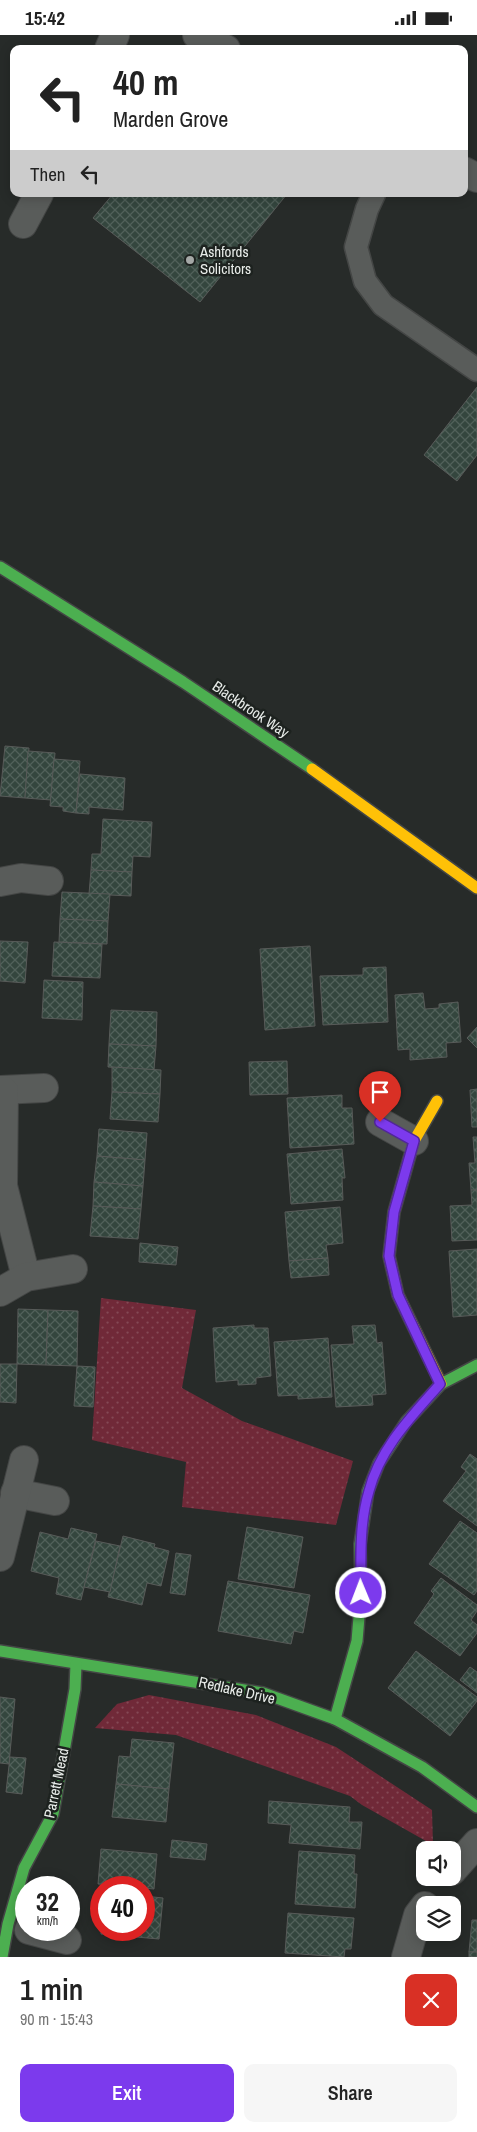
<!DOCTYPE html>
<html lang="en">
<head>
<meta charset="utf-8">
<style>
	:root { --surface:#fff; --page:#f6f6f6; --text:#222; --muted:#767676; --accent:#7c3aed }
	body { margin:0; font-family:"Archivo Narrow",sans-serif; background:var(--page); color:var(--text); height:100vh; display:flex; flex-direction:column; font-size:19px; white-space:nowrap }
	* { box-sizing:border-box; margin:0 }
	p { font-size:16px; color:var(--muted) }
	.icon { flex:none; width:28px; height:28px; fill:none; stroke:currentColor; stroke-width:2; stroke-linecap:round; stroke-linejoin:round }
	.map { position:relative; height:1922px; overflow:hidden }
	.side { display:flex; flex-direction:column; background:var(--surface); flex:1 }
	.side>* { flex:none }
	.banner { position:absolute; left:10px; top:10px; width:458px; height:152px; border-radius:10px; box-shadow:0 2px 12px #0003; background:#fff; color:var(--text); overflow:hidden }
	.controls { position:absolute; left:416px; top:1806px; display:grid; gap:10px }
	.controls a { display:grid; place-items:center; width:45px; height:45px; border-radius:10px; background:var(--surface); box-shadow:0 2px 12px #0003; font-size:25px }
	.speed { position:absolute; left:15px; top:1841px; display:flex; gap:10px; font-size:25px; font-weight:700; text-align:center }
	.speed>* { display:grid; place-content:center; width:65px; height:65px; border-radius:50%; background:var(--surface); box-shadow:0 2px 12px #0003; line-height:1 }
	.speed small { font-size:12px; font-weight:400 }
	.speed .limit { border:8px solid #d22; background:#fff; color:#111 }
	.pin { position:absolute; display:grid; place-items:center; width:42px; height:42px; color:#fff; margin:-51px -21px; border-radius:50% 50% 50% 0; rotate:-45deg; box-shadow:0 0 5px #0007 }
	.pin .icon { rotate:45deg }
	.me { position:absolute; width:55px; margin:-28px; rotate:359deg; stroke-linejoin:round; filter:drop-shadow(0 0 4px #0008) }
	.turn { display:flex; align-items:center; gap:18px; height:105px; padding:0 20px; font-size:22px }
	.turn .icon { width:65px; height:65px; stroke-width:2.5 }
	.turn b { display:block; font-size:35px; line-height:42px }
	.then { display:flex; align-items:center; height:48px; padding:0 20px; background:#0003; gap:10px; font-size:19px }
	.round { display:grid; place-items:center; flex:none; width:52px; height:52px; border-radius:10px; background:var(--page) }
	.summary { display:flex; align-items:center; justify-content:space-between; height:85px; padding:0 20px }
	h1 { font-size:30px; font-weight:600; line-height:38px }
	.primary-button { display:flex; gap:10px; margin-top:auto; padding:10px 20px }
	.primary-button a { flex:1; height:58px; border-radius:10px; background:var(--accent); color:#fff; font-size:20px; font-weight:600; line-height:58px; text-align:center }
	.primary-button a+a { background:var(--page); color:var(--text) }
	.status { display:flex; justify-content:space-between; align-items:center; height:35px; padding:0 25px; background:var(--surface); direction:ltr }
	.status svg { height:14px; fill:currentColor }
	.map>svg:first-child { display:block }
	.grass { fill:url(#grass-dots) }
	.building { fill:url(#building-cross-hatch); stroke:#585b59 }
	.lines { fill:none; stroke-linecap:round; stroke-linejoin:round }
	.lane-casing { stroke:#444645; stroke-width:25 }
	.street-casing { stroke:#444645; stroke-width:30 }
	.fast-casing { stroke:#444645; stroke-width:14 }
	.slow-casing { stroke:#444645; stroke-width:14 }
	.lane { stroke:#595c5a; stroke-width:22 }
	.street { stroke:#595c5a; stroke-width:28 }
	.fast { stroke:#4caf50; stroke-width:11 }
	.slow { stroke:#ffc107; stroke-width:11 }
	.route-casing { stroke:#51269a; stroke-width:12 }
	.route { stroke:#7c3aed; stroke-width:9 }
	.poi-dot { fill:#a4a8a6; stroke:#1d221f; stroke-width:2 }
	.labels { text-anchor:middle; dominant-baseline:central; stroke-width:5; stroke-linejoin:round; paint-order:stroke }
	.poi-label { font-size:15px; fill:#e8ece9; stroke:#1d221f; text-anchor:start }
	.street-label { font-size:15px; fill:#e8ece9; stroke:#1d221f }
</style>
</head>
<body>
<div class="status"><b>15:42</b><svg viewBox="0 0 49 12"><path d="M0 12V9h3v3zM5 12V6h3v6zM10 12V3h3v9zM15 12V0h3v12zM26 1h20v11H26zM47 4h2v5h-2z"/></svg></div>
<div class="map">
<svg width="477" height="1922" viewBox="0 0 477 1922">
	<defs>
		<pattern id="grass-dots" width="8" height="8" patternUnits="userSpaceOnUse" patternTransform="scale(1.25)"><rect width="8" height="8" fill="#702938"/><path d="M2 2h.1M6 6h.1" fill="none" stroke="#844855" stroke-width="1.8" stroke-linecap="round"/></pattern>
		<pattern id="building-cross-hatch" width="8" height="8" patternUnits="userSpaceOnUse" patternTransform="scale(1.25)"><rect width="8" height="8" fill="#34463e"/><path d="M0 0l8 8M0 8l8-8" fill="none" stroke="#51615a"/></pattern>
	</defs>
	<rect width="100%" height="100%" fill="#272b29"/>
	<g class="grass">
		<polygon points="101,1263 196,1275 182,1353 242,1386 353,1426 336,1490 182,1472 186,1427 92,1405"/>
		<polygon points="149,1660 256,1680 336,1712 432,1775 433,1810 362,1770 350,1761 176,1700 95,1693 117,1669"/>
	</g>
	<g class="building">
		<polygon points="113,159 287,159 200,267 93,183"/>
		<polygon points="477,352 477,420 457,446 424,420"/>
		<polygon points="5,711 29,713 25,763 0,761"/>
		<polygon points="28,716 55,718 51,765 25,763"/>
		<polygon points="54,724 80,726 76,778 63,776 63,772 50,771"/>
		<polygon points="80,739 125,743 123,775 89,772 89,779 76,778"/>
		<polygon points="103,784 152,787 150,822 133,821 132,837 91,835 92,819 101,819"/>
		<polygon points="91,835 132,837 131,861 89,859"/>
		<polygon points="62,857 110,859 108,886 60,884"/>
		<polygon points="60,884 108,886 107,909 59,907"/>
		<polygon points="0,906 28,907 25,948 0,946"/>
		<polygon points="54,907 102,909 100,943 52,941"/>
		<polygon points="310,911 315,991 265,995 260,914"/>
		<polygon points="386,932 388,987 323,990 320,941 363,940 363,933"/>
		<polygon points="44,945 83,947 82,985 42,983"/>
		<polygon points="423,958 425,974 439,973 439,969 458,967 461,1007 446,1008 447,1022 410,1025 410,1014 398,1015 395,960"/>
		<polygon points="111,975 157,977 156,1011 109,1009"/>
		<polygon points="477,992 477,1013 467,1003"/>
		<polygon points="109,1009 156,1011 154,1035 108,1032"/>
		<polygon points="287,1026 288,1059 250,1060 249,1027"/>
		<polygon points="112,1032 161,1035 160,1059 112,1057"/>
		<polygon points="477,1054 477,1092 472,1092 470,1055"/>
		<polygon points="112,1057 160,1059 158,1087 110,1084"/>
		<polygon points="342,1060 342,1073 352,1073 354,1109 290,1113 287,1063"/>
		<polygon points="99,1094 147,1098 145,1125 97,1121"/>
		<polygon points="473,1102 477,1102 477,1155 471,1155 469,1128 475,1128"/>
		<polygon points="342,1114 345,1143 342,1143 343,1165 291,1169 287,1119"/>
		<polygon points="97,1121 145,1125 143,1151 94,1147"/>
		<polygon points="94,1147 143,1151 141,1174 93,1171"/>
		<polygon points="471,1155 477,1155 477,1205 452,1206 450,1171 472,1170"/>
		<polygon points="93,1171 141,1174 138,1204 90,1201"/>
		<polygon points="340,1172 343,1208 326,1210 328,1223 289,1226 285,1177"/>
		<polygon points="140,1208 178,1212 176,1230 139,1227"/>
		<polygon points="477,1214 477,1280 453,1282 449,1216"/>
		<polygon points="328,1223 329,1240 291,1243 289,1226"/>
		<polygon points="18,1274 48,1275 46,1330 17,1329"/>
		<polygon points="48,1275 78,1276 77,1331 46,1330"/>
		<polygon points="254,1290 254,1293 268,1293 271,1341 256,1343 256,1349 238,1350 238,1345 216,1347 213,1293"/>
		<polygon points="375,1290 377,1308 382,1307 386,1359 372,1360 373,1370 336,1372 331,1310 354,1309 352,1291"/>
		<polygon points="328,1303 332,1362 298,1364 298,1360 278,1361 274,1307"/>
		<polygon points="0,1329 17,1329 16,1368 0,1367"/>
		<polygon points="77,1331 95,1332 93,1372 74,1371"/>
		<polygon points="470,1419 477,1424 477,1491 443,1466 466,1436 461,1432"/>
		<polygon points="460,1486 477,1498 477,1556 474,1560 429,1529"/>
		<polygon points="247,1492 303,1502 294,1553 238,1544"/>
		<polygon points="71,1493 97,1499 81,1565 56,1559 59,1543 31,1536 40,1497 68,1504"/>
		<polygon points="123,1501 155,1509 154,1512 169,1516 161,1551 147,1548 142,1570 108,1562"/>
		<polygon points="96,1506 120,1511 110,1557 84,1552"/>
		<polygon points="176,1518 191,1520 185,1560 170,1558"/>
		<polygon points="441,1543 477,1570 477,1576 471,1585 477,1590 477,1598 460,1621 414,1588 434,1559 431,1556"/>
		<polygon points="228,1546 310,1560 303,1598 294,1596 291,1609 218,1596"/>
		<polygon points="416,1616 477,1662 477,1666 450,1701 388,1653"/>
		<polygon points="470,1632 477,1637 477,1658 460,1645"/>
		<polygon points="0,1662 15,1664 9,1729 0,1728"/>
		<polygon points="132,1704 174,1708 169,1754 116,1749 119,1721 130,1722"/>
		<polygon points="10,1722 26,1723 22,1759 6,1757"/>
		<polygon points="116,1749 169,1754 166,1787 112,1782"/>
		<polygon points="269,1766 350,1772 349,1787 362,1787 360,1814 289,1808 291,1790 268,1788"/>
		<polygon points="172,1805 207,1809 205,1825 170,1822"/>
		<polygon points="101,1814 157,1819 154,1854 98,1849"/>
		<polygon points="299,1816 355,1820 354,1839 357,1839 355,1873 295,1869"/>
		<polygon points="144,1861 163,1863 159,1904 101,1899 101,1895 144,1895"/>
		<polygon points="288,1878 354,1883 351,1914 345,1914 344,1922 285,1918"/>
		<polygon points="472,1885 477,1885 477,1917 469,1917"/>
		<rect x="469" y="1917" width="8" height="5"/>
	</g>
	<g class="lines">
		<defs>
			<polyline id="lane" points="374,159 367,174 356,212 365,246 383,270 477,335"/>
			<g id="street">
				<polyline points="197,0 226,14"/>
				<polyline points="109,14 115,0"/>
				<polyline points="464,136 477,143"/>
				<polyline points="23,189 39,159"/>
				<polyline points="0,847 21,843 49,846"/>
				<polyline points="0,1055 44,1053"/>
				<polyline points="4,1056 3,1151 26,1242"/>
				<polyline points="380,1087 414,1106"/>
				<polyline points="0,1257 26,1242 73,1234"/>
				<polyline points="15,1458 55,1466"/>
				<polyline points="0,1522 24,1425"/>
				<polyline points="452,1836 477,1808"/>
				<polyline points="29,1895 67,1905"/>
				<polyline points="406,1922 418,1880 425,1871"/>
			</g>
			<g id="fast">
				<polyline points="0,532 183,647 312,734"/>
				<polyline points="0,1616 263,1658 335,1684 422,1732 477,1772"/>
				<polyline points="335,1684 357,1606 361,1558 360,1509 368,1456 379,1428 406,1387 441,1349 477,1330"/>
				<polyline points="2,1922 8,1889 24,1833 53,1779 75,1654 76,1629"/>
			</g>
			<g id="slow">
				<polyline points="312,734 477,853"/>
				<polyline points="437,1066 414,1106 394,1177 389,1221 398,1260 441,1349"/>
			</g>
		</defs>
		<use href="#lane" class="lane-casing"/>
		<use href="#street" class="street-casing"/>
		<use href="#fast" class="fast-casing"/>
		<use href="#slow" class="slow-casing"/>
		<use href="#lane" class="lane"/>
		<use href="#street" class="street"/>
		<use href="#fast" class="fast"/>
		<use href="#slow" class="slow"/>
	</g>
	<g class="lines">
		<defs>
			<path id="route" d="M 361,1558 C 361,1524 359,1489 369,1456 C 380,1413 412,1381 440,1349 L 398,1260 L 389,1221 L 394,1177 L 414,1106 L 380,1087"/>
		</defs>
		<use href="#route" class="route-casing"/>
		<use href="#route" class="route"/>
	</g>
	<circle class="poi-dot" cx="190" cy="225" r="5"/>
	<g class="labels">
		<g class="poi-label">
			<text x="200" y="216">Ashfords<tspan x="200" dy="17">Solicitors</tspan></text>
		</g>
		<g class="street-label">
			<text transform="translate(251 674) rotate(34)">Blackbrook Way</text>
			<text transform="translate(237 1655) rotate(13)">Redlake Drive</text>
			<text transform="translate(56 1748) rotate(-78)">Parrett Mead</text>
		</g>
	</g>
</svg>
<div class="controls">
<a><svg class="icon" aria-label="sound" viewBox="0 0 24 24"><path d="M4 9h4l5-4v14l-5-4H4zM17 9q2 3 0 6"/></svg></a>
<a><svg class="icon" aria-label="layers" viewBox="0 0 24 24"><path d="M12 4l9 5-9 5-9-5zM3 14l9 5 9-5"/></svg></a>
</div>
<div class="speed"><div>32<small>km/h</small></div><div class="limit">40</div></div>
<div class="pin" style="left:380px;top:1087px;background:#d93025"><svg class="icon" aria-label="arrive" viewBox="0 0 24 24"><path d="M6 21V4h12l-3 4 3 4H6"/></svg></div>
<svg class="me" style="left:361px;top:1558px" viewBox="-20 -20 40 40"><circle r="17" fill="#7c3aed" stroke="#fff" stroke-width="3"/><path d="M0-11L8 9 0 5-8 9z" fill="#fff"/></svg>
<div class="banner">
<div class="turn"><svg class="icon" aria-label="left" viewBox="0 0 24 24"><path d="M17 20v-9H6M10 6l-5 5 5 5"/></svg><div><b>40 m</b>Marden Grove</div></div>
<div class="then">Then<svg class="icon" aria-label="left" viewBox="0 0 24 24"><path d="M17 20v-9H6M10 6l-5 5 5 5"/></svg></div>
</div>
</div>
<section class="side">
<div class="summary"><div><h1>1 min</h1><p>90 m · 15:43</p></div><a class="round" style="background:#d93025;color:#fff"><svg class="icon" aria-label="close" viewBox="0 0 24 24"><path d="M6 6l12 12M18 6L6 18"/></svg></a></div>
<div class="primary-button"><a>Exit</a><a>Share</a></div>
</section>
</body>
</html>
